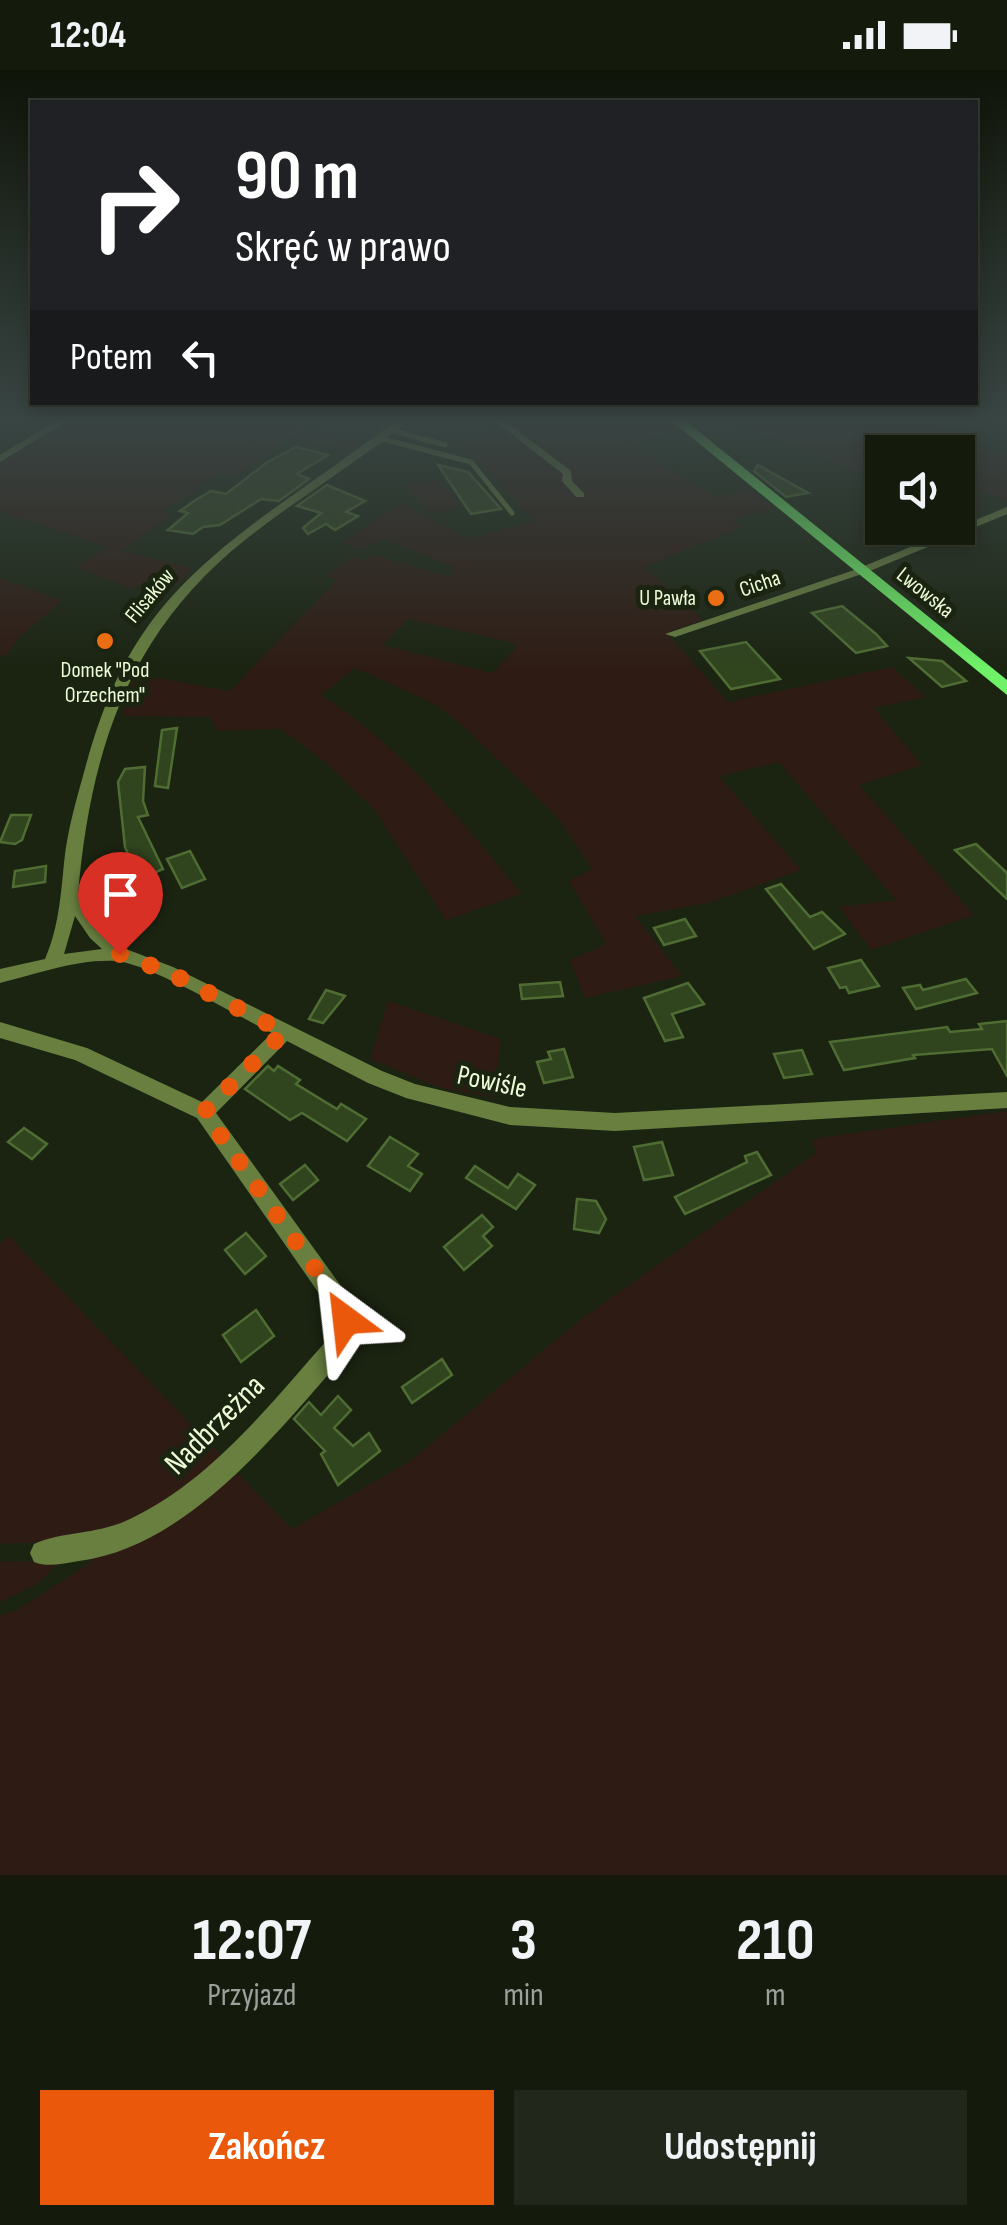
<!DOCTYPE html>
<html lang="pl">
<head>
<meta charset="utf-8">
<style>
	:root { --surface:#141b0d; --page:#21281b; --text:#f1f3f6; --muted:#9da19d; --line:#33392e; --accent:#ea580c }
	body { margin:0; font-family:"Sofia Sans Condensed",sans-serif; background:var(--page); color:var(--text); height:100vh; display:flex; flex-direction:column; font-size:38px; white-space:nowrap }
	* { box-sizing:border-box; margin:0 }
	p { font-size:32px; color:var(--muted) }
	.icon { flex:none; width:55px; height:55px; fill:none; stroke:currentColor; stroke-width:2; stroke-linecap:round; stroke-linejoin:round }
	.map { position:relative; height:1805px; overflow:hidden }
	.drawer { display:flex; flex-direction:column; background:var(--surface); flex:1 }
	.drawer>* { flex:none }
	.hud { position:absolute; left:30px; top:30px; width:948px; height:305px; border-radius:0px; box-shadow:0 5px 15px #0003,0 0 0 2px var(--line); background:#202124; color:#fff; overflow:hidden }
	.fabs { position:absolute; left:865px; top:365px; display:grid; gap:20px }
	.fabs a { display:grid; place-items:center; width:110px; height:110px; border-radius:0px; background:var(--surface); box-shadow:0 5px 15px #0003,0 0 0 2px var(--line); font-size:50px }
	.pin { position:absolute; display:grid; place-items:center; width:85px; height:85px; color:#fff; margin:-102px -42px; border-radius:50% 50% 50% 0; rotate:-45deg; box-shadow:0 0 10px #0007 }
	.pin .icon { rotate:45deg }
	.me { position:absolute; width:110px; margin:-55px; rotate:330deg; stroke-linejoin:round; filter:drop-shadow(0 0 8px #0008) }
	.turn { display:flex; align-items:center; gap:35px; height:210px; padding:0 40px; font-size:45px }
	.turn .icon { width:130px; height:130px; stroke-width:2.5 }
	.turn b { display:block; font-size:70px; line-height:85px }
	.then { display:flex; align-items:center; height:95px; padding:0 40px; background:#0003; gap:20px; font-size:38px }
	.eta { display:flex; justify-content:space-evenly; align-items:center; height:170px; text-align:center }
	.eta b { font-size:60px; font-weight:700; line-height:70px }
	.action { display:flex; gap:20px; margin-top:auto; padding:20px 40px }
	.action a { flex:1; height:115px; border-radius:0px; background:var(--accent); color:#fff; font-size:40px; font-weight:700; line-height:115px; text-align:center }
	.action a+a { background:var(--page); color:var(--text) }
	.status { display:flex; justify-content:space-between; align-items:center; height:70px; padding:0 50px; background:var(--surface); direction:ltr }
	.status svg { height:28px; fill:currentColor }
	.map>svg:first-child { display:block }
	.green { fill:#2e1c14; fill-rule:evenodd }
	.building { fill:#30441e; stroke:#4f6d33; stroke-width:2.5 }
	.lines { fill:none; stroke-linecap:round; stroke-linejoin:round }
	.service { stroke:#687f40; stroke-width:5 }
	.minor { fill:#687f40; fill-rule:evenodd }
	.primary { fill:#6ff268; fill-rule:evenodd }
	.rail-casing { stroke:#eb6e14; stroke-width:5 }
	.rail { stroke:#1b2411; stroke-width:2.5; stroke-dasharray:9; stroke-linecap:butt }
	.route { stroke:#ea580c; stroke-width:18; stroke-dasharray:0 32.4 }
	.poi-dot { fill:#eb6e14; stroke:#1b2411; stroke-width:4 }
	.labels { text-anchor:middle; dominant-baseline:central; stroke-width:10; stroke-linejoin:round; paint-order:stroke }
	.far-street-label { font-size:22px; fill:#ecfcd7; stroke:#1b2411 }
	.far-poi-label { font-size:22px; fill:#ecfcd7; stroke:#1b2411; text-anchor:end }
	.street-label { font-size:28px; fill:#ecfcd7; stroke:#1b2411 }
	.near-street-label { font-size:32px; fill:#ecfcd7; stroke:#1b2411 }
</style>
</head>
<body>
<div class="status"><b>12:04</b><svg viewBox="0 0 49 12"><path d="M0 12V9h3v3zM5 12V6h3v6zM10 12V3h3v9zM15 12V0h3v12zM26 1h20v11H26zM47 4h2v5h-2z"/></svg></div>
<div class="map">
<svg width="1007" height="1805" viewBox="0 0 1007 1805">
	<rect width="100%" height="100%" fill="#1b2411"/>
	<g class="green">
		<polygon points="90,348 290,348 282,354 362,373 350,380 290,367 236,407 218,404 163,441 171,445 122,481 192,498 177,515 151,508 131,519 76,497 107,477 0,442 0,392 70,351"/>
		<path d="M 498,348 L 665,348 L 677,359 L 631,375 L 718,428 L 748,419 L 774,438 L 733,450 L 742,457 L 644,497 L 703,550 L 671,561 L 671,568 L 728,632 L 892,597 L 926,627 L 874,638 L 922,695 L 859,715 L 974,845 L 871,880 L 839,837 L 896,830 L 779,692 L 719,706 L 801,800 L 708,833 L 635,846 L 682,906 L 585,928 L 570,890 L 606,874 L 569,811 L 592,799 L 558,748 L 462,655 L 435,634 L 355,598 L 321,625 C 401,676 462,751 522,824 L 446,850 L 373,738 L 325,692 L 281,659 L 217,661 L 210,647 L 122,646 L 135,604 L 230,621 L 337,510 L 326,505 L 352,487 L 366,490 L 373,485 L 451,507 L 452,497 L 384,468 L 363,479 L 342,473 L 402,433 L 467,469 L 534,451 L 458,372 L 506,356 ZM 408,549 L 514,573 L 517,577 L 492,603 L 383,575 Z"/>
		<polygon points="729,348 818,348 834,355 842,348 913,348 1007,384 1007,430 958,414 958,382 882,382 882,414"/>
		<polygon points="436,409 464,436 432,444 404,415"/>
		<polygon points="0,508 62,531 18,568 6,586 0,585"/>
		<polygon points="388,931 501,969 494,1028 438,1017 370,989"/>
		<polygon points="1007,1041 1007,1805 0,1805 0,1545 17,1540 92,1492 78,1470 0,1474 0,1174 9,1166 292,1459 410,1391 581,1249 816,1083 812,1069"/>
		<polygon points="60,1491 39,1513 0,1532 0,1492"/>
	</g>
	<g class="building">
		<polygon points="296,377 328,385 297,404 309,409 279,431 261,429 220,455 203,457 193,464 168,460 188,443 180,441 197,429 211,421 226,424 266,393"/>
		<polygon points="438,395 468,402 501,439 471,444"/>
		<polygon points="758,395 808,423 786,427 754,401"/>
		<polygon points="327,415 365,431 346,442 358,446 335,460 326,454 308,464 303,458 321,443 297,436"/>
		<polygon points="842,536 876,564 887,576 856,583 812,543"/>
		<polygon points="746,572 780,609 731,619 700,581"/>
		<polygon points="909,588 942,591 966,611 942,617"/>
		<polygon points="177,658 168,718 155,716 162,660"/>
		<polygon points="145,697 143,731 148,745 138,747 163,799 124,816 115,804 133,796 125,777 118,712 125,699"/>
		<polygon points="11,745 31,745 22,770 15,774 0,772"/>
		<polygon points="976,774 1007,803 1007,829 955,780"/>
		<polygon points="190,781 205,809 182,818 167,789"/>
		<polygon points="46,796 45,812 13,817 15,801"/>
		<polygon points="781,814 810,847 822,842 845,864 814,879 766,819"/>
		<polygon points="685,849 696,866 664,875 654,858"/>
		<polygon points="861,890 879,916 849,923 846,917 840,918 828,898"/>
		<polygon points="966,909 977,923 916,939 903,918 920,915 923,920"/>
		<polygon points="560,912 563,926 522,929 520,915"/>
		<polygon points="688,913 704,934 672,944 683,967 665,971 644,928"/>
		<polygon points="326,920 345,926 323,953 309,949"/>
		<polygon points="1007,951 1007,1006 992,979 913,985 915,988 844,1000 830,972 947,957 950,962 982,959 979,954"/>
		<polygon points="564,979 573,1007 544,1013 537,992 551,989 548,982"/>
		<polygon points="802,980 812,1004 784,1008 774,984"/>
		<polygon points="268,996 274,1001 278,996 300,1010 296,1014 337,1039 341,1034 366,1049 347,1071 302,1043 290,1050 245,1019"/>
		<polygon points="24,1058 47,1074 32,1089 8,1072"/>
		<polygon points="390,1067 418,1084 408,1096 422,1104 410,1121 368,1096"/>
		<polygon points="662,1072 673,1105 644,1110 634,1077"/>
		<polygon points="757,1082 771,1105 685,1144 675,1127 747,1092 745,1086"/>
		<polygon points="305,1095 318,1110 293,1130 280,1114"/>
		<polygon points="475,1096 508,1118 518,1104 535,1115 516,1139 466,1108"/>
		<polygon points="577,1129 596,1131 606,1149 599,1163 574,1159"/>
		<polygon points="482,1145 493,1157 483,1166 492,1176 464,1200 444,1177"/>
		<polygon points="246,1163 266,1186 245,1204 225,1180"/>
		<polygon points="256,1240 274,1266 241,1292 223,1265"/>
		<polygon points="442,1289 452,1305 412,1333 402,1317"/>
		<polygon points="338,1326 351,1340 334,1358 353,1376 369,1363 380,1381 338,1415 321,1384 325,1381 294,1349 309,1332 321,1345"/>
	</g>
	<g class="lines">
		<g class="service">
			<polyline points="391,360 445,375"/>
			<polyline points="379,368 471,392 512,443"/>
		</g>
		<g class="minor">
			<polygon points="61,348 72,348 0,392 0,385"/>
			<path d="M 401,348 L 412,348 C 359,392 299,427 245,470 C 129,562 90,681 78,825 L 102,860 L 126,879 L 173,897 L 382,1001 L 415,1014 L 510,1037 L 615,1043 L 1007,1022 L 1007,1038 L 615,1061 L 510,1055 L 406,1028 L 368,1013 L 287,971 L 216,1043 L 341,1216 L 363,1261 L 359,1269 C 287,1350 194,1476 79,1491 C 64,1493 48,1498 34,1492 L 30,1483 L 34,1474 C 63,1461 97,1465 130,1449 C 215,1409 276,1326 338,1258 L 325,1232 L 197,1048 L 75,990 L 0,968 L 0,952 L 87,978 L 202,1032 L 272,963 C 239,947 147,892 115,891 C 77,889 37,904 0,913 L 0,899 L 45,889 C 60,855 61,820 65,784 C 69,754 78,724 86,695 C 99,648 116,602 144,562 C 188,498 252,454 314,410 C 343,390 372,368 401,348 ZM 75,846 L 90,868 L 102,879 L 64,884 Z"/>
			<polygon points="491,348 501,348 571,401 572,411 584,423 584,427 576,427 562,411 563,404"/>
			<polygon points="1007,437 1007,444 865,503 675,567 665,564 857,499"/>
		</g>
		<polygon class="primary" points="668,348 682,348 1007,610 1007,625"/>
		<defs>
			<polyline id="rail" points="0,352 37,348"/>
		</defs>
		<use href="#rail" class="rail-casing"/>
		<use href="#rail" class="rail"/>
	</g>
	<linearGradient id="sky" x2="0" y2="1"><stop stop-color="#0f1409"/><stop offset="0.58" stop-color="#394543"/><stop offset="1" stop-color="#394543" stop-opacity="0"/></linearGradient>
	<rect width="1007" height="601" fill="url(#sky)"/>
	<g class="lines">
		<polyline class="route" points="120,884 168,902 284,962 204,1042 333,1224 346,1250"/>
	</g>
	<g class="poi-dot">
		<circle cx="716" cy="528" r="10"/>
		<circle cx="105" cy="571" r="10"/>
	</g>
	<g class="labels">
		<g class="far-street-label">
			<text transform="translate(760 514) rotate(-19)">Cicha</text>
			<text transform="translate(925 523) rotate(39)">Lwowska</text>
			<text transform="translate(150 526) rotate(-50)">Flisaków</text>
		</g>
		<g class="far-poi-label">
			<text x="696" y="528">U Pawła</text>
			<text x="105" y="600" text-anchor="middle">Domek "Pod<tspan x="105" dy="25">Orzechem"</tspan></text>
		</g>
		<g class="street-label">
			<text transform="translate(492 1012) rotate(12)">Powiśle</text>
		</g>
		<g class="near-street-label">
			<text transform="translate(215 1355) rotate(-45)">Nadbrzeżna</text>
		</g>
	</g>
</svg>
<div class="fabs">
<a><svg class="icon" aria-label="sound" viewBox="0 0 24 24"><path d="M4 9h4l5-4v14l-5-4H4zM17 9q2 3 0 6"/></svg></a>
</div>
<div class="pin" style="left:120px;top:884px;background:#d93025"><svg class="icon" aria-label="arrive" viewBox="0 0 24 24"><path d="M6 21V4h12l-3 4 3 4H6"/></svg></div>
<svg class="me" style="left:346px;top:1250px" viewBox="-20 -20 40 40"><path d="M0-17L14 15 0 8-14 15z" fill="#ea580c" stroke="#fff" stroke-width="4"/></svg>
<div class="hud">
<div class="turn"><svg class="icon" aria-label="right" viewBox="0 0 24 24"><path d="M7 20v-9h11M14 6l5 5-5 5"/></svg><div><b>90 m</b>Skręć w prawo</div></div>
<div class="then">Potem<svg class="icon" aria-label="left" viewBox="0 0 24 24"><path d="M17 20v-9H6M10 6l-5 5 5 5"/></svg></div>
</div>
</div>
<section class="drawer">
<div class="eta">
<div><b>12:07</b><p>Przyjazd</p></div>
<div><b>3</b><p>min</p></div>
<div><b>210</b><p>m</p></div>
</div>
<div class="action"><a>Zakończ</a><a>Udostępnij</a></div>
</section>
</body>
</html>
